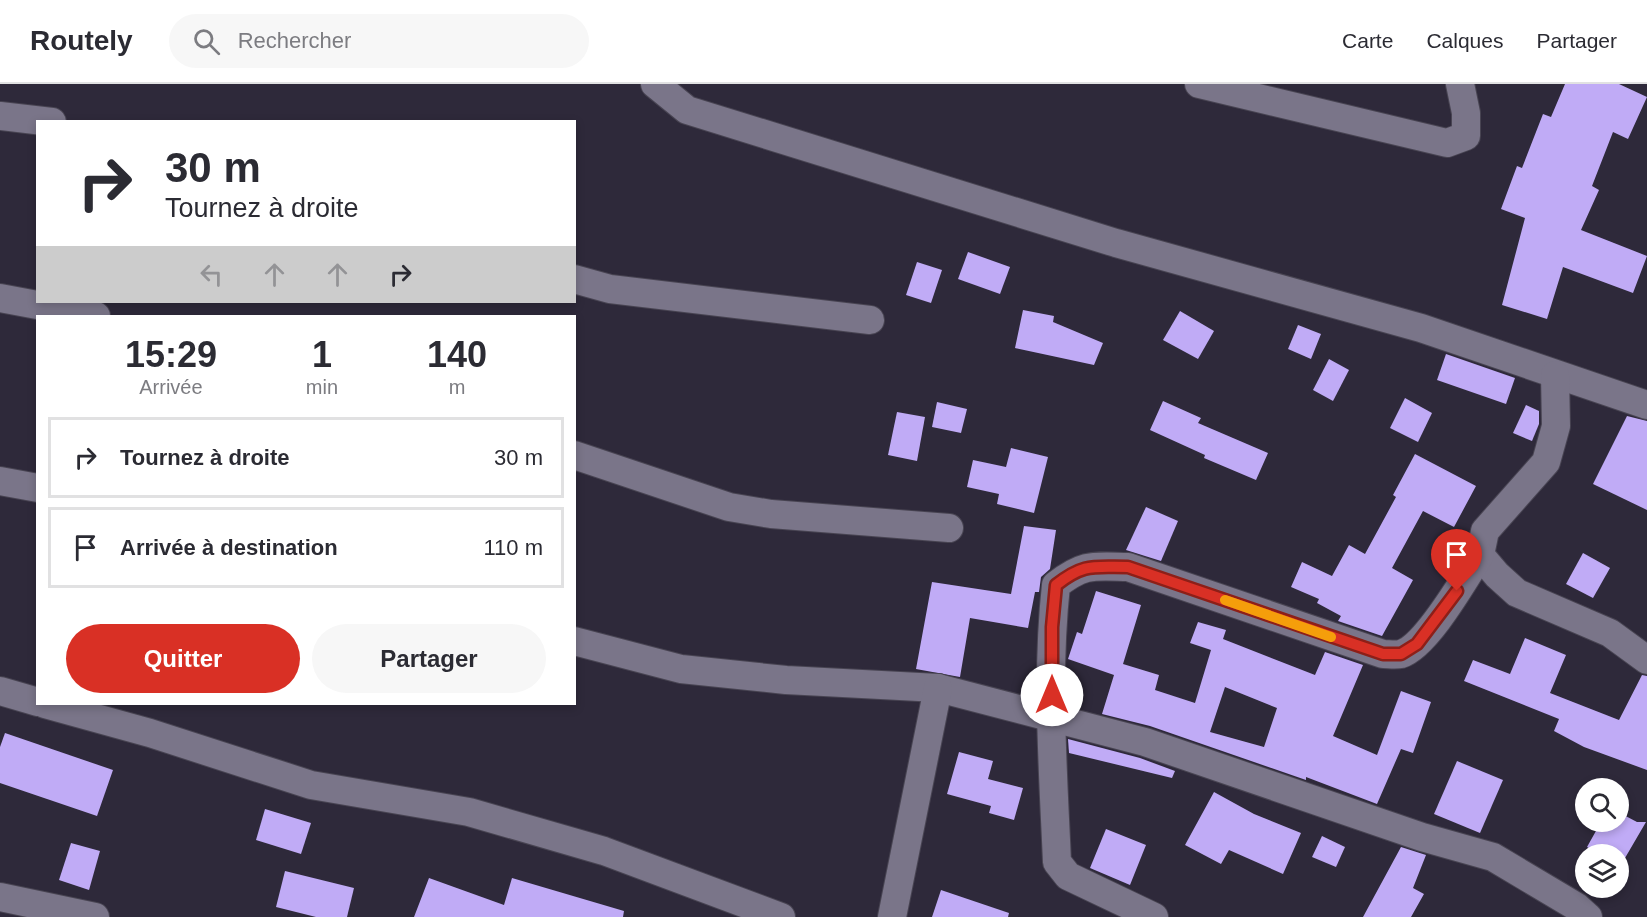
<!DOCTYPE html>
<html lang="fr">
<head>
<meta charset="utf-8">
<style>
	:root { --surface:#fff; --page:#f7f7f7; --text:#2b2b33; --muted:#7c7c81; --line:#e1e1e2; --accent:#d93025 }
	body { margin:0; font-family:Helvetica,sans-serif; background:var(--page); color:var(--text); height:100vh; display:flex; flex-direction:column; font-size:22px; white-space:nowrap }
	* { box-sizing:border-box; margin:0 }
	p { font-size:20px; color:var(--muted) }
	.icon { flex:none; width:33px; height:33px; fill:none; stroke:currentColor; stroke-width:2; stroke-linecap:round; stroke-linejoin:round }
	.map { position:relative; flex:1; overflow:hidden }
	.details { position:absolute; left:36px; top:231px; width:540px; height:390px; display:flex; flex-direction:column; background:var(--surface); border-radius:0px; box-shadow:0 3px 9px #0003 }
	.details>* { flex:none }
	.banner { position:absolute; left:36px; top:36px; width:540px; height:183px; border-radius:0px; box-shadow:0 3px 9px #0003; background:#fff; color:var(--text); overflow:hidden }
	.controls { position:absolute; left:1575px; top:694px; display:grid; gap:12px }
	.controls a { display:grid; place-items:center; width:54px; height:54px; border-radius:50%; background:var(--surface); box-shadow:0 3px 9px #0003; font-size:30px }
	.pin { position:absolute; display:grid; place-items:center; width:51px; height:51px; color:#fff; margin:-62px -26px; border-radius:50% 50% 50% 0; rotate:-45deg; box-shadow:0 0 6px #0007 }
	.pin .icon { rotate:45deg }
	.me { position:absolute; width:66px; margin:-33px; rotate:0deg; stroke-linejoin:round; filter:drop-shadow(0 0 4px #0008) }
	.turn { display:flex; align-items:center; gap:21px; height:126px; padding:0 30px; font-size:27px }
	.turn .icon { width:78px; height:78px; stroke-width:2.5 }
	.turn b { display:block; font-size:42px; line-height:51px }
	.lanes { display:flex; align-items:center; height:57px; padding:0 30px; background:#0003; justify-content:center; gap:30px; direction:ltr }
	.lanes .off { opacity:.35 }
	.eta { display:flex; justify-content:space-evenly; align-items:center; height:102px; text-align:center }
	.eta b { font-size:36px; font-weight:800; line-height:42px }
	.cta { display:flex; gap:12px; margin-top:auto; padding:12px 30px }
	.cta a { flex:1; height:69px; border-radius:36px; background:var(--accent); color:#fff; font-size:24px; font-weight:800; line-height:69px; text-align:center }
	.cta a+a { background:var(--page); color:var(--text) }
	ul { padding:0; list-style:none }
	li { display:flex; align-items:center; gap:18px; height:81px; margin:0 12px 9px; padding:0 18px; border:3px solid var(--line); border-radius:0px }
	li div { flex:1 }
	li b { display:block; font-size:22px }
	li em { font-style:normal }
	header { display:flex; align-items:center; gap:36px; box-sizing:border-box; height:84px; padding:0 30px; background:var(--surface); border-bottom:2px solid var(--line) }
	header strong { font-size:28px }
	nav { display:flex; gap:33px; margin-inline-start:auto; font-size:21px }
	.search { width:420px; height:54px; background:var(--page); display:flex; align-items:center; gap:15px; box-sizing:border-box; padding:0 21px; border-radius:33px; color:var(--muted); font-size:22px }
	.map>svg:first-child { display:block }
	.building { fill:#c0abf6; fill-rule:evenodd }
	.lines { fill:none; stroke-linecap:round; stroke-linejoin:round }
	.street-casing { stroke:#484452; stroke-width:30 }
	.street { stroke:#7a7589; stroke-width:28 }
	.route-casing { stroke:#8d1f18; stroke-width:15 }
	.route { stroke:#d93025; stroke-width:10 }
	.slow { stroke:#f59e0b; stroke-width:10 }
</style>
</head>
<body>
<header>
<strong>Routely</strong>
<div class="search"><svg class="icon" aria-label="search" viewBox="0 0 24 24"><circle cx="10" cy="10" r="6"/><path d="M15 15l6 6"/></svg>Rechercher</div>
<nav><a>Carte</a><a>Calques</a><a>Partager</a></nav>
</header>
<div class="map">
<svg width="1647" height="833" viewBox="0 0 1647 833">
	<rect width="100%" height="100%" fill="#2e293a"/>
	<g class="building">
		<polygon points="1565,0 1619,0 1647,13 1628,55 1613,48 1592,102 1599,106 1581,146 1647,172 1633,209 1563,183 1547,235 1502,221 1525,134 1501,125 1517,82 1522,84 1543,30 1551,33"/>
		<polygon points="968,168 1010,183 1000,210 958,195"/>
		<polygon points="917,178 942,186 931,219 906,211"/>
		<polygon points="1023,226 1054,232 1053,238 1103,259 1094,281 1015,264"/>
		<polygon points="1180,227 1214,247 1198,275 1163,256"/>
		<polygon points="1298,241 1321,250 1311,275 1288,265"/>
		<polygon points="1446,270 1515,294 1506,320 1437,296"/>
		<polygon points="1329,275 1349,286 1333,317 1313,306"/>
		<polygon points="1405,314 1432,329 1418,358 1390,344"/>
		<polygon points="1163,317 1201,334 1198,339 1268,369 1256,396 1204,374 1205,371 1150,346"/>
		<polygon points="937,318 967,325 961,349 932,343"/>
		<polygon points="1526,321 1539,327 1539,340 1532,357 1513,349"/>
		<polygon points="897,328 925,333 917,377 888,371"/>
		<polygon points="1627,332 1647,337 1647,426 1593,400"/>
		<polygon points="1011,364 1048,373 1034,429 997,420 999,410 967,403 973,376 1006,383"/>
		<polygon points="1415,370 1476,402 1454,443 1423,427 1392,484 1413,496 1382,552 1338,537 1341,532 1317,519 1319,515 1291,503 1302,478 1332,492 1349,461 1365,470 1396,413 1393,411"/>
		<polygon points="1146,423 1178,437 1161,477 1126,466"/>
		<polygon points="1024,442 1056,446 1050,485 1041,493 1039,508 1035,508 1028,544 970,534 960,593 916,585 932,498 1011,510"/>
		<polygon points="1583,469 1610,484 1593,514 1566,500"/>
		<path d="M 1096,507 L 1141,521 L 1123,580 L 1159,591 L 1155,606 L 1195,619 L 1211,566 L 1190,559 L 1198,538 L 1226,546 L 1223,555 L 1315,591 L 1325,568 L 1363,581 L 1333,652 L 1377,671 L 1401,607 L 1431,618 L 1413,669 L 1401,665 L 1377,720 L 1306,693 L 1306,696 L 1150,642 L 1102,630 L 1114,591 L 1068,575 L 1077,548 L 1082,550 ZM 1225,603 L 1277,624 L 1264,663 L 1210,648 Z"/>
		<polygon points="1525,554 1566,571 1550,609 1619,636 1642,591 1647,592 1647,686 1584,663 1554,647 1559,635 1464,597 1473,576 1510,590"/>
		<polygon points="5,649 113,686 97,732 0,699 0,663"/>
		<polygon points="1068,655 1140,674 1175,687 1172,694 1069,669"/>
		<polygon points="959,668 993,677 988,695 1023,704 1014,736 989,729 991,722 947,710"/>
		<polygon points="1457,677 1503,696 1480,749 1434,730"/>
		<polygon points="1214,708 1254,730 1301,749 1283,790 1229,766 1221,780 1185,761"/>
		<polygon points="265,725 311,739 301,770 256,756"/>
		<polygon points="1618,728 1637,738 1646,738 1618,786 1618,771 1601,771 1587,763 1601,738 1618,738"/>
		<polygon points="1106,745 1146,761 1130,801 1090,784"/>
		<polygon points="1322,752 1345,763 1336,783 1312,773"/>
		<polygon points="71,759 100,767 89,806 59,796"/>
		<polygon points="1401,763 1426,771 1413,804 1424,810 1411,833 1363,833"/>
		<polygon points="285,787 354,804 347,833 316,833 276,823"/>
		<polygon points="429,794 504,821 512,794 624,827 623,833 414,833"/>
		<polygon points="941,806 1009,829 1008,833 932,833"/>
	</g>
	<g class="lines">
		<defs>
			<g id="street">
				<polyline points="655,0 687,26 1116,159 1421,244 1647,321"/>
				<polyline points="1199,0 1447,59 1466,52 1466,29 1460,0"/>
				<polyline points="0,32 52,38"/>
				<polyline points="574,195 610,205 870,236"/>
				<polyline points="0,214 96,232"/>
				<polyline points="1555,291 1556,342 1546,378 1485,447 1480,471 1497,491 1517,509 1610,549 1647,576"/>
				<polyline points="574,371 729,423 771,430 949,444"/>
				<polyline points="0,397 38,404"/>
				<polyline points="574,557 681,585 786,596 938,604 1145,658 1422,753 1493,773 1577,823 1588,833"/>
				<polyline points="0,607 38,618"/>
				<polyline points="45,620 150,649 311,701 469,728 604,767 781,833"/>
				<polyline points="0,813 95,833"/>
				<polyline points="892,833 938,604"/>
				<path d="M 1154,833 L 1068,792 L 1057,778 C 1053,686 1046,593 1056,501 C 1084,479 1093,482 1128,483 L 1383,570 C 1388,570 1396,571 1401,570 C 1427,562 1465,494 1480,471"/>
			</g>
		</defs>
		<use href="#street" class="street-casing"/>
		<use href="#street" class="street"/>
	</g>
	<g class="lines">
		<defs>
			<path id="route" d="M 1052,611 L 1052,543 L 1056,501 C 1084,479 1093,483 1128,483 L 1383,570 L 1401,570 L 1417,560 L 1457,507"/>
		</defs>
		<use href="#route" class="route-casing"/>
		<use href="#route" class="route"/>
		<polyline class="slow" points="1225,516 1331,553"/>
	</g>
</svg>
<div class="controls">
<a><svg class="icon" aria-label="search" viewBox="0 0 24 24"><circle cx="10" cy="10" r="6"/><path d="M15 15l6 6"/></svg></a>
<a><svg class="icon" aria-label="layers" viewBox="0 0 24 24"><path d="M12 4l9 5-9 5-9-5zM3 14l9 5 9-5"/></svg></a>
</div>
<div class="pin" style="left:1457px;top:507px;background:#d93025"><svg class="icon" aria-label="arrive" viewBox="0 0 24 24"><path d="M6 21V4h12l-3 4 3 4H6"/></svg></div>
<svg class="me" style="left:1052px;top:611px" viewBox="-20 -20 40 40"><circle r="19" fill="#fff"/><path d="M0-13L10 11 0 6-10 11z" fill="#d93025"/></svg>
<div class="banner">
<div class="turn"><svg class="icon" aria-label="right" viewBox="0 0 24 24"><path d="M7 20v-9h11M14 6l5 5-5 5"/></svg><div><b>30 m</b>Tournez à droite</div></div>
<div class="lanes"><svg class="icon off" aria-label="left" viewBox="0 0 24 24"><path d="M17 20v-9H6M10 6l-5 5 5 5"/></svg><svg class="icon off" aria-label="ahead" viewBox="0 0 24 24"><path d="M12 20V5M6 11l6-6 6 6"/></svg><svg class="icon off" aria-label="ahead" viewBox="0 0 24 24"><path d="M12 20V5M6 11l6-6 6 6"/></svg><svg class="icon" aria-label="right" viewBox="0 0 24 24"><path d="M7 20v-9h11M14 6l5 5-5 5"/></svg></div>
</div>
<section class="details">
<div class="eta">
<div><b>15:29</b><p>Arrivée</p></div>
<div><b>1</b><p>min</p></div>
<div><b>140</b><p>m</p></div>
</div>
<ul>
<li><svg class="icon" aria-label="right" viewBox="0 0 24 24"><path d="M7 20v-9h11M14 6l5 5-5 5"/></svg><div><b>Tournez à droite</b></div><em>30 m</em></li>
<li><svg class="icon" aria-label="arrive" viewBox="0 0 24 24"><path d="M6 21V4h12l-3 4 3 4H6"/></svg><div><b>Arrivée à destination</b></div><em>110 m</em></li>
</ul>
<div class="cta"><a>Quitter</a><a>Partager</a></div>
</section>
</div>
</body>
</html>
